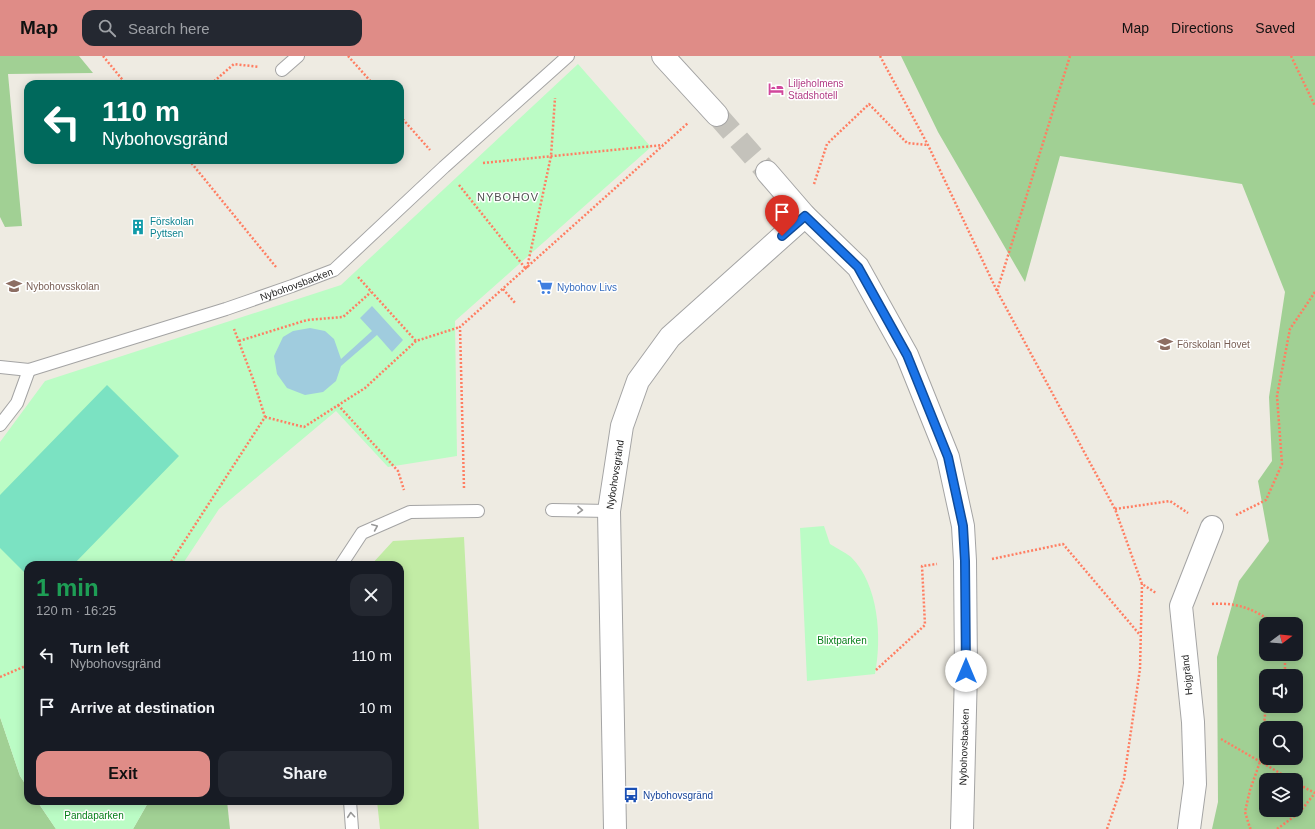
<!DOCTYPE html>
<html lang="en">
<head>
<meta charset="utf-8">
<style>
	:root { --surface:#171b24; --page:#242831; --text:#f1f3f6; --muted:#9ea1a6; --accent:#df8c87 }
	body { margin:0; font-family:Arial,sans-serif; background:var(--page); color:var(--text); height:100vh; display:flex; flex-direction:column; font-size:15px; white-space:nowrap }
	* { box-sizing:border-box; margin:0 }
	p { font-size:13px; color:var(--muted) }
	.icon { flex:none; width:22px; height:22px; fill:none; stroke:currentColor; stroke-width:2; stroke-linecap:round; stroke-linejoin:round }
	.map { position:relative; flex:1; overflow:hidden }
	.side { position:absolute; left:24px; top:505px; width:380px; height:244px; display:flex; flex-direction:column; background:var(--surface); border-radius:12px; box-shadow:0 2px 10px #0003 }
	.side>* { flex:none }
	.top-card { position:absolute; left:24px; top:24px; width:380px; height:84px; border-radius:12px; box-shadow:0 2px 10px #0003; background:#00695c; color:#fff; overflow:hidden }
	.needle { width:26px; rotate:74deg }
	.buttons { position:absolute; left:1259px; top:561px; display:grid; gap:8px }
	.buttons a { display:grid; place-items:center; width:44px; height:44px; border-radius:8px; background:var(--surface); box-shadow:0 2px 10px #0003; font-size:20px }
	.pin { position:absolute; display:grid; place-items:center; width:34px; height:34px; color:#fff; margin:-41px -17px; border-radius:50% 50% 50% 0; rotate:-45deg; box-shadow:0 0 4px #0007 }
	.pin .icon { rotate:45deg }
	.me { position:absolute; width:44px; margin:-22px; rotate:0deg; stroke-linejoin:round; filter:drop-shadow(0 0 3px #0008) }
	.turn { display:flex; align-items:center; gap:14px; height:84px; padding:0 12px; font-size:18px }
	.turn .icon { width:52px; height:52px; stroke-width:2.5 }
	.turn b { display:block; font-size:28px; line-height:34px }
	.round { display:grid; place-items:center; flex:none; width:42px; height:42px; border-radius:12px; background:var(--page) }
	.head { display:flex; align-items:center; justify-content:space-between; height:68px; padding:0 12px }
	h1 { font-size:24px; font-weight:800; line-height:30px; color:#1e9e55 }
	.cta { display:flex; gap:8px; margin-top:auto; padding:8px 12px }
	.cta a { flex:1; height:46px; border-radius:12px; background:var(--accent); color:#111; font-size:16px; font-weight:800; line-height:46px; text-align:center }
	.cta a+a { background:var(--page); color:var(--text) }
	ul { padding:0; list-style:none }
	li { display:flex; align-items:center; gap:12px; height:52px; padding:0 12px }
	li div { flex:1 }
	li b { display:block; font-size:15px }
	li em { font-style:normal }
	header { display:flex; align-items:center; gap:24px; box-sizing:border-box; height:56px; padding:0 20px; background:var(--accent); color:#111 }
	header strong { font-size:19px }
	nav { display:flex; gap:22px; margin-inline-start:auto; font-size:14px }
	.search { width:280px; height:36px; background:var(--page); display:flex; align-items:center; gap:10px; box-sizing:border-box; padding:0 14px; border-radius:12px; color:var(--muted); font-size:15px }
	.map>svg:first-child { display:block }
	.grass { fill:#c2eca5 }
	.forest { fill:#a1d094; fill-rule:evenodd }
	.park { fill:#bbfcc5 }
	.pitch { fill:#7be2c2 }
	.water { fill:#a0ccde }
	.lines { fill:none; stroke-linecap:round; stroke-linejoin:round }
	.street-tunnel { stroke:#c4c2bb; stroke-width:22; stroke-dasharray:22 11; stroke-linecap:butt }
	.lane-casing { stroke:#a4a4a4; stroke-width:14 }
	.street-casing { stroke:#a4a4a4; stroke-width:24 }
	.path { stroke:#ff7e62; stroke-width:2.5; stroke-dasharray:2 2; stroke-linecap:butt }
	.lane { stroke:#fff; stroke-width:12 }
	.street { stroke:#fff; stroke-width:22 }
	.oneway { stroke:#999 }
	.route-casing { stroke:#114b97; stroke-width:10 }
	.route { stroke:#1a73e8; stroke-width:7 }
	.labels { text-anchor:middle; dominant-baseline:central; stroke-width:3; stroke-linejoin:round; paint-order:stroke }
	.hotel-label { font-size:10px; fill:#b23c85; stroke:#fff; text-anchor:start }
	.culture-label { font-size:10px; fill:#0d838f; stroke:#fff; text-anchor:start }
	.street-label { font-size:10px; fill:#1d1d1d; stroke:#fff }
	.education-label { font-size:10px; fill:#785e54; stroke:#fff; text-anchor:start }
	.shop-label { font-size:10px; fill:#366cbe; stroke:#fff; text-anchor:start }
	.park-label { font-size:10px; fill:#067f19; stroke:#fff }
	.transit-label { font-size:10px; fill:#164399; stroke:#fff; text-anchor:start }
	.neighbourhood-label { font-size:11px; letter-spacing:1px; fill:#505050; stroke:#fff }
</style>
</head>
<body>
<header>
<strong>Map</strong>
<div class="search"><svg class="icon" aria-label="search" viewBox="0 0 24 24"><circle cx="10" cy="10" r="6"/><path d="M15 15l6 6"/></svg>Search here</div>
<nav><a>Map</a><a>Directions</a><a>Saved</a></nav>
</header>
<div class="map">
<svg width="1315" height="773" viewBox="0 0 1315 773">
	<rect width="100%" height="100%" fill="#eeebe2"/>
	<polygon class="grass" points="464,481 479,773 380,773 377,745 400,745 400,509 371,509 393,485"/>
	<g class="forest">
		<polygon points="0,0 79,0 93,17 8,18 22,170 5,171 0,161"/>
		<path d="M 901,0 L 1315,0 L 1315,773 L 1212,773 L 1218,746 L 1217,601 L 1239,525 L 1269,485 L 1258,425 L 1272,405 L 1269,341 L 1285,236 L 1242,128 L 1060,100 L 1025,226 L 938,76 ZM 1266,568 L 1296,568 L 1296,598 L 1266,598 ZM 1266,620 L 1296,620 L 1296,650 L 1266,650 ZM 1266,672 L 1296,672 L 1296,702 L 1266,702 ZM 1266,724 L 1296,724 L 1296,754 L 1266,754 Z"/>
		<polygon points="0,661 20,720 28,732 28,745 37,745 56,773 0,773"/>
		<polygon points="149,745 227,745 230,773 133,773"/>
	</g>
	<g class="park">
		<polygon points="578,8 651,91 455,265 457,400 388,411 336,355 219,453 182,509 28,509 28,732 20,720 0,661 0,386 45,325 341,229"/>
		<path d="M 824,470 L 830,488 C 836,492 845,496 851,501 C 879,529 882,582 875,618 L 807,625 L 800,472 Z"/>
		<polygon points="37,745 149,745 133,773 56,773"/>
	</g>
	<polygon class="pitch" points="107,329 179,400 73,509 28,509 28,520 0,492 0,439"/>
	<polygon class="water" points="372,250 403,284 392,296 377,279 341,310 336,325 323,336 305,339 287,332 277,318 274,300 283,281 293,275 310,272 325,275 334,283 341,303 372,275 360,262"/>
	<g class="lines">
		<polyline class="street-tunnel" points="717,59 767,116"/>
		<defs>
			<g id="lane">
				<polyline points="282,14 298,0"/>
				<path id="s1" d="M 0,311 L 29,314 L 226,253 L 292,230 L 334,214 L 444,111 L 568,0"/>
				<polyline points="0,369 17,347 29,314"/>
				<polyline points="552,454 609,455"/>
				<polyline points="341,509 362,477 410,456 478,455"/>
				<polyline points="350,745 352,773"/>
			</g>
			<g id="street">
				<polyline points="663,0 717,59"/>
				<polyline points="767,116 805,160 858,211 907,299 948,401 963,470 965,505 966,615 962,773"/>
				<path id="s2" d="M 615,773 L 609,455 L 622,370 L 638,325 L 670,281 L 805,160"/>
				<polyline points="1189,773 1195,728 1193,666 1181,550 1212,471"/>
			</g>
		</defs>
		<use href="#lane" class="lane-casing"/>
		<use href="#street" class="street-casing"/>
		<g class="path">
			<polyline points="103,0 126,28"/>
			<polyline points="348,0 373,28"/>
			<polyline points="880,0 928,89 997,235 1115,453 1142,528 1156,537"/>
			<polyline points="1291,0 1315,50"/>
			<polyline points="211,28 234,8 259,11"/>
			<polyline points="400,60 430,94"/>
			<polyline points="189,104 276,211"/>
			<polyline points="483,107 663,89"/>
			<polyline points="814,128 827,88 869,48 907,87 928,89"/>
			<polyline points="459,129 526,213"/>
			<polyline points="527,212 551,100 555,42"/>
			<polyline points="358,221 416,285"/>
			<polyline points="503,233 516,248"/>
			<polyline points="997,235 1070,0"/>
			<polyline points="239,285 307,264 343,261 371,236"/>
			<polyline points="338,349 398,415 404,434"/>
			<polyline points="265,361 304,371 365,332 416,285 460,271"/>
			<polyline points="464,432 460,271 688,67"/>
			<polyline points="1115,453 1170,445 1188,457"/>
			<polyline points="1236,459 1266,444 1282,408 1277,340 1290,273 1315,236"/>
			<polyline points="992,503 1063,488 1140,579"/>
			<polyline points="169,509 265,361 253,323 234,273"/>
			<path d="M 1212,548 C 1235,546 1256,553 1274,568"/>
			<polyline points="876,614 925,569 922,510 937,508"/>
			<polyline points="1281,620 1285,612 1285,598"/>
			<polyline points="0,621 28,609"/>
			<polyline points="1221,683 1292,724"/>
			<polyline points="1296,727 1315,737"/>
			<polyline points="1107,773 1124,723 1140,613 1142,528"/>
			<polyline points="1251,773 1250,772 1245,756 1250,734 1260,706 1266,650"/>
			<polyline points="1277,773 1299,757 1315,737"/>
		</g>
		<use href="#lane" class="lane"/>
		<use href="#street" class="street"/>
	</g>
	<defs><path id="oneway-chevron" d="M-2-3.5L2.5 0L-2 3.5" fill="none" stroke-width="1.6" stroke-linecap="round" stroke-linejoin="round"/></defs>
	<g class="oneway">
		<use href="#oneway-chevron" transform="translate(580 454) rotate(1)"/>
		<use href="#oneway-chevron" transform="translate(375 471) rotate(-23)"/>
		<use href="#oneway-chevron" transform="translate(351 759) rotate(-95)"/>
	</g>
	<g class="lines">
		<defs>
			<polyline id="route" points="782,180 805,160 858,211 907,299 948,401 963,470 965,505 966,615"/>
		</defs>
		<use href="#route" class="route-casing"/>
		<use href="#route" class="route"/>
	</g>
	<defs>
		<symbol id="hotel-bare" viewBox="-9 -9 18 18"><path d="M-6-4.5h1.5V1H6V5H4.5V3h-9V5H-6ZM-4 0a1.8 1.8 0 1 1 3.6 0ZM.5 0V-2.5h3Q6-2.5 6 0Z" fill="#d1479c" stroke="#fff" stroke-width="2.5" paint-order="stroke"/></symbol>
		<symbol id="building-bare" viewBox="-9 -9 18 18"><path d="M-4-6H4V6H1V3H-1V6H-4ZM-2.5-4.3h1.7v1.8h-1.7ZM.8-4.3h1.7v1.8H.8ZM-2.5-1h1.7V.8h-1.7ZM.8-1h1.7V.8H.8Z" fill="#0f9aa8" stroke="#fff" stroke-width="2.5" paint-order="stroke"/></symbol>
		<symbol id="school-bare" viewBox="-9 -9 18 18"><path d="M0-5L7-2L0 1L-7-2ZM-4 1L0 2.5L4 1V4Q0 6-4 4Z" fill="#8d6e63" stroke="#fff" stroke-width="2.5" paint-order="stroke"/></symbol>
		<symbol id="supermarket-bare" viewBox="-9 -9 18 18"><path d="M-6-5.5h2.5l.6 2H6L4.5 2H-2.5L-4.4-4H-6ZM-1.5 3.2a1.3 1.3 0 1 0 .1 0ZM3 3.2a1.3 1.3 0 1 0 .1 0Z" fill="#3f7fe0" stroke="#fff" stroke-width="2.5" paint-order="stroke"/></symbol>
		<symbol id="bus-bare" viewBox="-9 -9 18 18"><path d="M-5-6H5V4H4V6H2V4H-2V6H-4V4H-5ZM-3.5-4V0h7V-4ZM-3.5 1.2v1.5H-2V1.2ZM2 1.2v1.5H3.5V1.2Z" fill="#1a4fb4" stroke="#fff" stroke-width="2.5" paint-order="stroke"/></symbol>
	</defs>
	<g fill-rule="evenodd">
		<use href="#hotel-bare" x="765" y="22" width="22" height="22"/>
		<use href="#building-bare" x="127" y="160" width="22" height="22"/>
		<use href="#school-bare" x="3" y="219" width="22" height="22"/>
		<use href="#supermarket-bare" x="534" y="220" width="22" height="22"/>
		<use href="#school-bare" x="1154" y="277" width="22" height="22"/>
		<use href="#bus-bare" x="620" y="728" width="22" height="22"/>
	</g>
	<g class="labels">
		<g class="hotel-label">
			<text x="788" y="27">Liljeholmens<tspan x="788" dy="12">Stadshotell</tspan></text>
		</g>
		<g class="culture-label">
			<text x="150" y="165">Förskolan<tspan x="150" dy="12">Pyttsen</tspan></text>
		</g>
		<g class="street-label">
			<text stroke="none"><textPath href="#s1" startOffset="310">Nybohovsbacken</textPath></text>
			<text stroke="none"><textPath href="#s2" startOffset="355">Nybohovsgränd</textPath></text>
			<text transform="translate(1187 619) rotate(-96)">Hojgränd</text>
			<text transform="translate(964 691) rotate(-88)">Nybohovsbacken</text>
		</g>
		<g class="education-label">
			<text x="26" y="230">Nybohovsskolan</text>
			<text x="1177" y="288">Förskolan Hovet</text>
		</g>
		<g class="shop-label">
			<text x="557" y="231">Nybohov Livs</text>
		</g>
		<g class="park-label">
			<text x="842" y="584">Blixtparken</text>
			<text x="94" y="759">Pandaparken</text>
		</g>
		<g class="transit-label">
			<text x="643" y="739">Nybohovsgränd</text>
		</g>
		<g class="neighbourhood-label">
			<text x="508" y="141">NYBOHOV</text>
		</g>
	</g>
</svg>
<div class="buttons">
<a><svg class="needle" viewBox="-14 -14 28 28"><path d="M0-13l5 13h-10z" fill="#e53935"/><path d="M0 13l5-13h-10z" fill="#9ea1a6"/></svg></a>
<a><svg class="icon" aria-label="sound" viewBox="0 0 24 24"><path d="M4 9h4l5-4v14l-5-4H4zM17 9q2 3 0 6"/></svg></a>
<a><svg class="icon" aria-label="search" viewBox="0 0 24 24"><circle cx="10" cy="10" r="6"/><path d="M15 15l6 6"/></svg></a>
<a><svg class="icon" aria-label="layers" viewBox="0 0 24 24"><path d="M12 4l9 5-9 5-9-5zM3 14l9 5 9-5"/></svg></a>
</div>
<div class="pin" style="left:782px;top:180px;background:#d93025"><svg class="icon" aria-label="arrive" viewBox="0 0 24 24"><path d="M6 21V4h12l-3 4 3 4H6"/></svg></div>
<svg class="me" style="left:966px;top:615px" viewBox="-20 -20 40 40"><circle r="19" fill="#fff"/><path d="M0-13L10 11 0 6-10 11z" fill="#1a73e8"/></svg>
<div class="top-card">
<div class="turn"><svg class="icon" aria-label="left" viewBox="0 0 24 24"><path d="M17 20v-9H6M10 6l-5 5 5 5"/></svg><div><b>110 m</b>Nybohovsgränd</div></div>
</div>
<section class="side">
<div class="head"><div><h1>1 min</h1><p>120 m · 16:25</p></div><a class="round"><svg class="icon" aria-label="close" viewBox="0 0 24 24"><path d="M6 6l12 12M18 6L6 18"/></svg></a></div>
<ul>
<li><svg class="icon" aria-label="left" viewBox="0 0 24 24"><path d="M17 20v-9H6M10 6l-5 5 5 5"/></svg><div><b>Turn left</b><p>Nybohovsgränd</p></div><em>110 m</em></li>
<li><svg class="icon" aria-label="arrive" viewBox="0 0 24 24"><path d="M6 21V4h12l-3 4 3 4H6"/></svg><div><b>Arrive at destination</b></div><em>10 m</em></li>
</ul>
<div class="cta"><a>Exit</a><a>Share</a></div>
</section>
</div>
</body>
</html>
